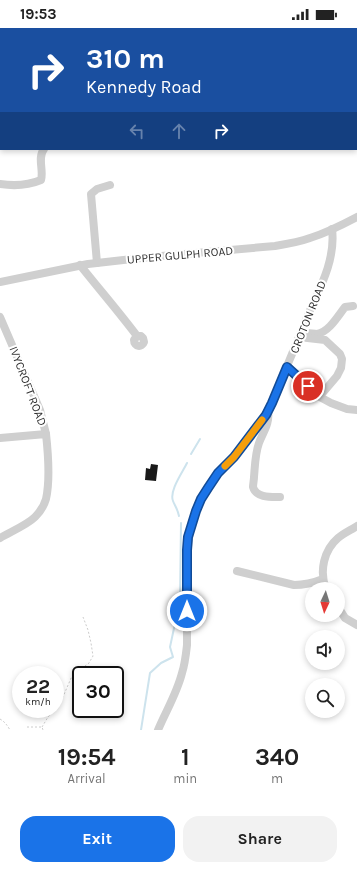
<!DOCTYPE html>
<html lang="en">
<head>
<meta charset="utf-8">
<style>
	:root { --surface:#fff; --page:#f2f2f2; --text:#222; --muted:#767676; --accent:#1a73e8 }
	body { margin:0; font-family:Karla,sans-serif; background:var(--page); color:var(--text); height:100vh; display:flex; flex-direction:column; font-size:15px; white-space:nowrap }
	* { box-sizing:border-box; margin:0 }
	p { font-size:13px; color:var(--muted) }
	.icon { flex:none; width:22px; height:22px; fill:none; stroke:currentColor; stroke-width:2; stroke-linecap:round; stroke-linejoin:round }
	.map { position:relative; height:702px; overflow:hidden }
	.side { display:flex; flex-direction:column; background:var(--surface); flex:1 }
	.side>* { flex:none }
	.guide { position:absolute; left:0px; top:0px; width:357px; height:122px; box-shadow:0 2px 6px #0003; background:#1a4fa0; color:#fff; overflow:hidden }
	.needle { width:26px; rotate:184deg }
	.fabs { position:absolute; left:305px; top:554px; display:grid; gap:8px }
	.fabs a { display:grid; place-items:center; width:40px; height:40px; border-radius:50%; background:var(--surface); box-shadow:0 2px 6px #0003; font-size:20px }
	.speed { position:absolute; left:12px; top:638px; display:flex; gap:8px; font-size:20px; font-weight:700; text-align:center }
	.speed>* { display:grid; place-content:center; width:52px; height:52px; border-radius:50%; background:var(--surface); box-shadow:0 2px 6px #0003; line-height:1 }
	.speed small { font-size:10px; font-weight:400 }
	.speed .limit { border:2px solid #111; border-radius:6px; background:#fff; color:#111 }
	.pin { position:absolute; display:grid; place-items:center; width:34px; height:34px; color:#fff; margin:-17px; border:2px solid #fff; border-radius:50%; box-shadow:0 1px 4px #0007 }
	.me { position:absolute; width:44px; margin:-22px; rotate:0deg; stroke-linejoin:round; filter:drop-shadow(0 0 3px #0008) }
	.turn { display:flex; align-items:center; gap:14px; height:84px; padding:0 20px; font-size:18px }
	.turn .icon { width:52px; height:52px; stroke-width:2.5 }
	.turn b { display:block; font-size:28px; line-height:34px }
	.lanes { display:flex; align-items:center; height:38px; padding:0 20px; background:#0003; justify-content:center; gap:20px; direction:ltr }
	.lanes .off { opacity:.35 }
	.eta { display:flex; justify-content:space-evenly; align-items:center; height:68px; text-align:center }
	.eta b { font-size:24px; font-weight:700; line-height:28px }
	.primary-button { display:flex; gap:8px; margin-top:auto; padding:8px 20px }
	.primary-button a { flex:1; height:46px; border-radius:16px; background:var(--accent); color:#fff; font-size:16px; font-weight:700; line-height:46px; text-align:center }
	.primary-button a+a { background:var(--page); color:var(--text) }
	.status { display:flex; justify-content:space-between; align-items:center; height:28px; padding:0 20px; background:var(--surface); direction:ltr }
	.status svg { height:11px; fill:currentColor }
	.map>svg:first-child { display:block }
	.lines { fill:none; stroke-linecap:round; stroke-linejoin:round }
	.stream { stroke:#cde3ed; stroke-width:2 }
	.building { fill:#191919 }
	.path { stroke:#ccc; stroke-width:1; stroke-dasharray:2 2; stroke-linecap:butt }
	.minor { stroke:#cfcfcf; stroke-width:8 }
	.route-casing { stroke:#114b97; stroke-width:10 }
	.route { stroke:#1a73e8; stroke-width:7 }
	.slow { stroke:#f59e0b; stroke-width:7 }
	.labels { text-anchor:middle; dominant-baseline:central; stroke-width:4; stroke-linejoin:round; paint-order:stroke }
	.street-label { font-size:12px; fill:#323232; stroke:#fff }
</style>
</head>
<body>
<div class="status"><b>19:53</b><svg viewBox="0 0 49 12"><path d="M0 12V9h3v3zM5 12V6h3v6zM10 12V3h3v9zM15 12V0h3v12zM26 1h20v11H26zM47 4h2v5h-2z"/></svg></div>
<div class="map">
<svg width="357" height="702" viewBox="0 0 357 702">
	<rect width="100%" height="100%" fill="#fff"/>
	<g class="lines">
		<g class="stream">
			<polyline points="191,426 200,411"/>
			<path d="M 179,488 C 178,482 175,478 173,473 C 169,463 182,445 187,435"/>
			<polyline points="141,702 150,645 161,635 173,629 170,619 180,572 181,495"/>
		</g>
	</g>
	<polygon class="building" points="151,436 158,437 156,453 145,452 146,440 150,441"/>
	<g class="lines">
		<g class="path">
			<path d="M 0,691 C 5,694 7,697 10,702"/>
			<polyline points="27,699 42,699 43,702"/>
			<polyline points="42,699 48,689 59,678 72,648 89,635 93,628 91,615 88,602 83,589"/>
		</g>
		<g class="minor">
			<polyline points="66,0 66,1"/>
			<polyline points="356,15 357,14"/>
			<polyline points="0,56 1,56"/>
			<polyline points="356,108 357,108"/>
			<path d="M 0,156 C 13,158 29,157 41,152 C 44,142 37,130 44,121"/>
			<polyline points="97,235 91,166 97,161 110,157"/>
			<path d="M 80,237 C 99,261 119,284 137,308 L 141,308 L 143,310 L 144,314 C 142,320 134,319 134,312 L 137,308"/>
			<path d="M 0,254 L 88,236 L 150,229 L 275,218 C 287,216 299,214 310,210 C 326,205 342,197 357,189"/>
			<polyline points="0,289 40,382 46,406"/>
			<path d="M 307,305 C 310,305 314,306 317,306 C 329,304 338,288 345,279 L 353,278"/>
			<polyline points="299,309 325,312 340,326 342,331 341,340 337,348 320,368"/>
			<polyline points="287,339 318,368 331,375 347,381 357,382"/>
			<path d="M 268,383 C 270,396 263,404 259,415 C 255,426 255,438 254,449 C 254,452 253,456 253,459 C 256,470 271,469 280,469"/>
			<path d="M 0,410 L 46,406 C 48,424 50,453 46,471 C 44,478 40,484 35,489 C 27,497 10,504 0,510"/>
			<path d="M 237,543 L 294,557 C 305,557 313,555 323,551"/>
			<path d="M 326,561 C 319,543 324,522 338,510 C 344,505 351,502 357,498"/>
			<polyline points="338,579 345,590 357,597"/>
			<path d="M 158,702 C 166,683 177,665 182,645 C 185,636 186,626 187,617 C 187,598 187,578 187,559 C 187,521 186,493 208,460 C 215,448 224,439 233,429 C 247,413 262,394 272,375 C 283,346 296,318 307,289 C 319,262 336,232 332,201"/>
		</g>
	</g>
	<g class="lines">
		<defs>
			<polyline id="route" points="187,583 187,522 188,509 196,483 201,471 208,460 218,445 234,429 266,387 272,375 287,339 308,358"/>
		</defs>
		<use href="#route" class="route-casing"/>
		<use href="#route" class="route"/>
		<polyline class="slow" points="225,438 234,429 262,392"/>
	</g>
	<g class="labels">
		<g class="street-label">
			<text transform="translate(180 227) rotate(-5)">UPPER GULPH ROAD</text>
			<text transform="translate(308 289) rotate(-68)">CROTON ROAD</text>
			<text transform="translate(28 358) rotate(69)">IVYCROFT ROAD</text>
		</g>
	</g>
</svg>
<div class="fabs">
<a><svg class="needle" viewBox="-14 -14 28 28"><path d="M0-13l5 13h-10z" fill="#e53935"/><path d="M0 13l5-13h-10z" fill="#767676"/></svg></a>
<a><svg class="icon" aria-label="sound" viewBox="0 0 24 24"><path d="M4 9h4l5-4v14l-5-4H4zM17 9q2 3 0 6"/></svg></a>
<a><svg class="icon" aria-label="search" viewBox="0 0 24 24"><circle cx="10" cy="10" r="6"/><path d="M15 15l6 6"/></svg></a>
</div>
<div class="speed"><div>22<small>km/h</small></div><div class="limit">30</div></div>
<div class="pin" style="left:308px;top:358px;background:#d93025"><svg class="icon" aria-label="arrive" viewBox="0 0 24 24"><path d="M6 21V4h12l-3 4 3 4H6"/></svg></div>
<svg class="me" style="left:187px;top:583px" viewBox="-20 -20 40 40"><circle r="17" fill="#1a73e8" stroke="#fff" stroke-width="3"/><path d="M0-11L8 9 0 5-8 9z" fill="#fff"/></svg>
<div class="guide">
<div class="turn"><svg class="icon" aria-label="right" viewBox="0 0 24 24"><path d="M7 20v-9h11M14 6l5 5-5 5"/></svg><div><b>310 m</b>Kennedy Road</div></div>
<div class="lanes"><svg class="icon off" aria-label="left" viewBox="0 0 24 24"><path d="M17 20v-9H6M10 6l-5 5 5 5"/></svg><svg class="icon off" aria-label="ahead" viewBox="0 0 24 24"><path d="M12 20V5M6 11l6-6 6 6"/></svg><svg class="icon" aria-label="right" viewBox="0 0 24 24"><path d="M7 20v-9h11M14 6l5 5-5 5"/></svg></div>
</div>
</div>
<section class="side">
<div class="eta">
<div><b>19:54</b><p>Arrival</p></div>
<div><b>1</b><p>min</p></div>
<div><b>340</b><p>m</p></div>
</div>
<div class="primary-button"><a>Exit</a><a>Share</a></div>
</section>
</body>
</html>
